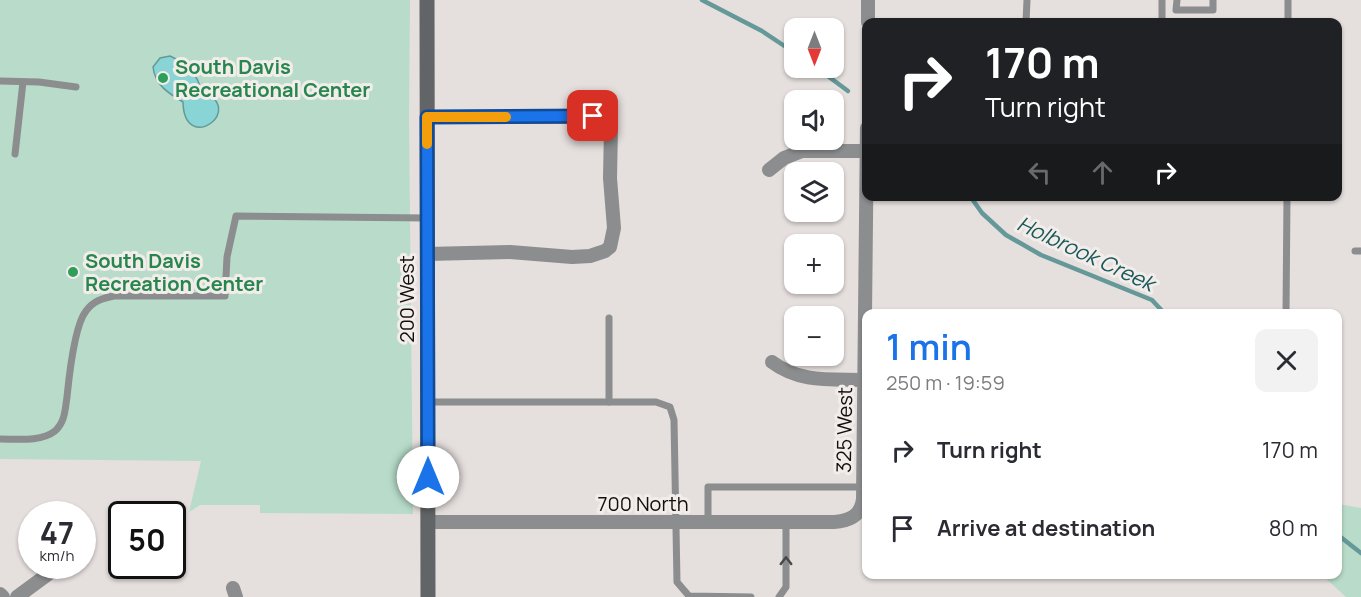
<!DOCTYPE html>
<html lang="en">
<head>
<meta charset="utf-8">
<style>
	:root { --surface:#fff; --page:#f2f2f3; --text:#2b2b33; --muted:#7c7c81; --accent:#1a73e8 }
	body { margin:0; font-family:Manrope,sans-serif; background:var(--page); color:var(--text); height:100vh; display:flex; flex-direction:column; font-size:22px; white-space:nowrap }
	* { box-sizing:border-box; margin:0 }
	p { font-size:20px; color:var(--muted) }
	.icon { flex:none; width:33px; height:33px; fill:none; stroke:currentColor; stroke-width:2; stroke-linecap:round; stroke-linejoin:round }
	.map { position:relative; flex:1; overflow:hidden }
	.drawer { position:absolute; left:862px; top:309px; width:480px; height:270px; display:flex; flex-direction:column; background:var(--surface); border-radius:12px; box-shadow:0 2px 4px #0004 }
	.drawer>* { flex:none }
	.guide { position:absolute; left:862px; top:18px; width:480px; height:183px; border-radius:12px; box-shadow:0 2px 4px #0004; background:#202124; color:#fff; overflow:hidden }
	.needle { width:39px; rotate:180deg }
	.tools { position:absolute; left:784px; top:18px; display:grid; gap:12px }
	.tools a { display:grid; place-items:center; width:60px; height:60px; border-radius:12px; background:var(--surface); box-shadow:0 2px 4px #0004; font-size:30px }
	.speed { position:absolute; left:18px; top:501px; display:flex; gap:12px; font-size:30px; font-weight:700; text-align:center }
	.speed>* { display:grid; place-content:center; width:78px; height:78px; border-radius:50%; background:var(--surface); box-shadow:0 2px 4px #0004; line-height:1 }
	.speed small { font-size:15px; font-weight:400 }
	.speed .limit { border:3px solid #111; border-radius:9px; background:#fff; color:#111 }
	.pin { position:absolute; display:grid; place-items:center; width:51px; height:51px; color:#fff; margin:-26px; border-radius:12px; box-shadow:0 3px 9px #0006 }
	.me { position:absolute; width:66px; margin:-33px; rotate:0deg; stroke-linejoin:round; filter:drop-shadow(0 0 4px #0008) }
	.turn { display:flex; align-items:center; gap:21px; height:126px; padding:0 24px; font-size:27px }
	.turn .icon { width:78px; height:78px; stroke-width:2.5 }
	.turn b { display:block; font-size:42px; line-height:51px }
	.lanes { display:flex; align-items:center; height:57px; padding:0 24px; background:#0003; justify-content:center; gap:30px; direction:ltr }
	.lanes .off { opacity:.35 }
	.round { display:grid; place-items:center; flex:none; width:63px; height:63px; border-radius:12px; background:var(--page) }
	.head { display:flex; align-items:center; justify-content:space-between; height:102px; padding:0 24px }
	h1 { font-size:36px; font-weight:600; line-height:45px; color:var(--accent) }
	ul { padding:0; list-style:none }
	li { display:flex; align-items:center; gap:18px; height:78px; padding:0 24px }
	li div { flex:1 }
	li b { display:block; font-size:22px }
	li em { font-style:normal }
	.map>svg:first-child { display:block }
	.green { fill:#b8dcc9 }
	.water { fill:#89d4d5; stroke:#659999; stroke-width:1.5 }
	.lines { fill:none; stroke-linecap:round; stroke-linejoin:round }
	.stream { stroke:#659999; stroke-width:4.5 }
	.service { stroke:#8b8d8e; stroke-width:7 }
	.minor { stroke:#8b8d8e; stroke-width:14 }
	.secondary { stroke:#626567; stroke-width:15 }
	.oneway { stroke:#484848 }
	.route-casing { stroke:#114b97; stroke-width:15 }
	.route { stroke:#1a73e8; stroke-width:10 }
	.slow { stroke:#f59e0b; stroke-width:10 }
	.leisure-dot { fill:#2e9e5b; stroke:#f2edea; stroke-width:2 }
	.labels { text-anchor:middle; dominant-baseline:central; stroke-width:6; stroke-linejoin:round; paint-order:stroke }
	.leisure-label { font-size:20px; font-weight:bold; fill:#27864d; stroke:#f2edea; text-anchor:start }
	.street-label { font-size:20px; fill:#110f0e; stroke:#f2edea }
	.water-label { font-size:21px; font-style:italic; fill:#1a595a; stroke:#f2edea }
</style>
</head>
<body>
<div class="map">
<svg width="1361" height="597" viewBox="0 0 1361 597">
	<rect width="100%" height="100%" fill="#e5dfdd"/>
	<g class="green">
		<polygon points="0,0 410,0 409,117 413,514 260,513 260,505 200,505 189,512 201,461 0,459"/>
		<polygon points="1338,504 1361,508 1361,597 1346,597 1322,575 1338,574"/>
	</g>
	<path class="water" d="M 170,56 C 186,63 198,73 201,91 C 249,109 184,156 183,102 C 168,93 155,85 153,67 L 160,58 Z"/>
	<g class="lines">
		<g class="stream">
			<polyline points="702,0 762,31 795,53"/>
			<polyline points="817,68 848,91"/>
			<polyline points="970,196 982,213 1006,235 1041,255 1152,300 1165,314"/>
			<polyline points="1338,535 1361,553"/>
		</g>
		<g class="service">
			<polyline points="1162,0 1162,22"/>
			<polyline points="1177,0 1176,10 1213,10 1213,0"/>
			<polyline points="1288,0 1288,22"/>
			<polyline points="1026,22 1027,0"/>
			<polyline points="0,81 39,82 76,87"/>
			<polyline points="15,154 23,82"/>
			<polyline points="1355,251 1361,251"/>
			<polyline points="1286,314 1287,196"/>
			<polyline points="609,318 609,402"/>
			<polyline points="427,402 656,402 670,407 674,420 677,582 689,596 751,597"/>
			<path d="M 0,439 C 17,439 41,442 55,431 C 65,422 65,410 67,397 C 69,377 74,326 86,311 C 93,301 103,298 114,296 L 225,296 L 227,257 L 236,216 L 427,218"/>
			<polyline points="708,522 708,487 864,487"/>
			<polyline points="779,597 786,587 786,522"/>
		</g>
		<g class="minor">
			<polyline points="868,22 868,0"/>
			<polyline points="427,117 606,117 611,128 610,178 614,228 610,247 605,251 590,256 572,257 510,252 427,254"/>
			<polyline points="769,170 784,158 802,151 867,151"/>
			<path d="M 772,362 C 800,383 830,379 864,380"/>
			<path d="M 428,522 L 834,522 C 849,521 861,516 863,499 L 867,128"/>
			<polyline points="233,588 236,597"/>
			<polyline points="0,594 3,597"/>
			<polyline points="17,597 59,566"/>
		</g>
		<polyline class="secondary" points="427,0 428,597"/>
	</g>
	<defs><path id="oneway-chevron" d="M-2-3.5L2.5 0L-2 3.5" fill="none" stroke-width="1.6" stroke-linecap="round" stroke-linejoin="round" transform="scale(1.5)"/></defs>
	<use class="oneway" href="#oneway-chevron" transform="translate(786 561) rotate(-90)"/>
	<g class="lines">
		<defs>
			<polyline id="route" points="428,477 427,117 593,116"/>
		</defs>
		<use href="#route" class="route-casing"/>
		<use href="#route" class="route"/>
		<polyline class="slow" points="427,144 427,117 506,117"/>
	</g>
	<g class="leisure-dot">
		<circle cx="163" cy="78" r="6"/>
		<circle cx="73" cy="272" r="6"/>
	</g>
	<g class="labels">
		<g class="leisure-label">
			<text x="175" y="66">South Davis<tspan x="175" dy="23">Recreational Center</tspan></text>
			<text x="85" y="260">South Davis<tspan x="85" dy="23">Recreation Center</tspan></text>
		</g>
		<g class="street-label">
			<text transform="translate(406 299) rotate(-90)">200 West</text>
			<text transform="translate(844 430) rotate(-89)">325 West</text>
			<text x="643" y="503">700 North</text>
		</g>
		<g class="water-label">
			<text transform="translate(1086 253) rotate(25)">Holbrook Creek</text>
		</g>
	</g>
</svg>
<div class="tools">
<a><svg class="needle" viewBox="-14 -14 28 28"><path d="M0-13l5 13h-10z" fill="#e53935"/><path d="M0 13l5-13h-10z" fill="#7c7c81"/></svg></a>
<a><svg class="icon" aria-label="sound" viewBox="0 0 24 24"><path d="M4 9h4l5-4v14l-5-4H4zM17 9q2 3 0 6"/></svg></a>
<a><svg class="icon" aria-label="layers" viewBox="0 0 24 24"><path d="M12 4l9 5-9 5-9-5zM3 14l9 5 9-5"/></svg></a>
<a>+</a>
<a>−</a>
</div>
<div class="speed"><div>47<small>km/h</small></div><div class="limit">50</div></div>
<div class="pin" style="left:593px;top:116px;background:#d93025"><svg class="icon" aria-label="arrive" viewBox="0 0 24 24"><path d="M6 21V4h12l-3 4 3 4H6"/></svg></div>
<svg class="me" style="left:428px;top:477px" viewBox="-20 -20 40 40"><circle r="19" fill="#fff"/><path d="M0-13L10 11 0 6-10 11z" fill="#1a73e8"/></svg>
<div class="guide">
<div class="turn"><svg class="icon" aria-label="right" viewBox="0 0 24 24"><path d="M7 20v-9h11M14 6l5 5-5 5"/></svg><div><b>170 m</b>Turn right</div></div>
<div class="lanes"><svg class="icon off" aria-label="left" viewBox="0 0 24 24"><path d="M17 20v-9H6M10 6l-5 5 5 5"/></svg><svg class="icon off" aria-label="ahead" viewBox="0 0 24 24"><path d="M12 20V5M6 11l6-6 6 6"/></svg><svg class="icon" aria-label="right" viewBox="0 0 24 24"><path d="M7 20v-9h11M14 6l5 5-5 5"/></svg></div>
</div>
<section class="drawer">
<div class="head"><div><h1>1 min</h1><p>250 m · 19:59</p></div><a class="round"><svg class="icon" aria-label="close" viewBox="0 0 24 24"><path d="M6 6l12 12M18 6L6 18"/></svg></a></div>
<ul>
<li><svg class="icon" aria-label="right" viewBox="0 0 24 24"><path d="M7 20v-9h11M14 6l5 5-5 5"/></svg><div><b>Turn right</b></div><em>170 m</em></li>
<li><svg class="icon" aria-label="arrive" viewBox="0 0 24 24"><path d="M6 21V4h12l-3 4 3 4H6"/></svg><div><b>Arrive at destination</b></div><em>80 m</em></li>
</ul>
</section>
</div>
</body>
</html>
